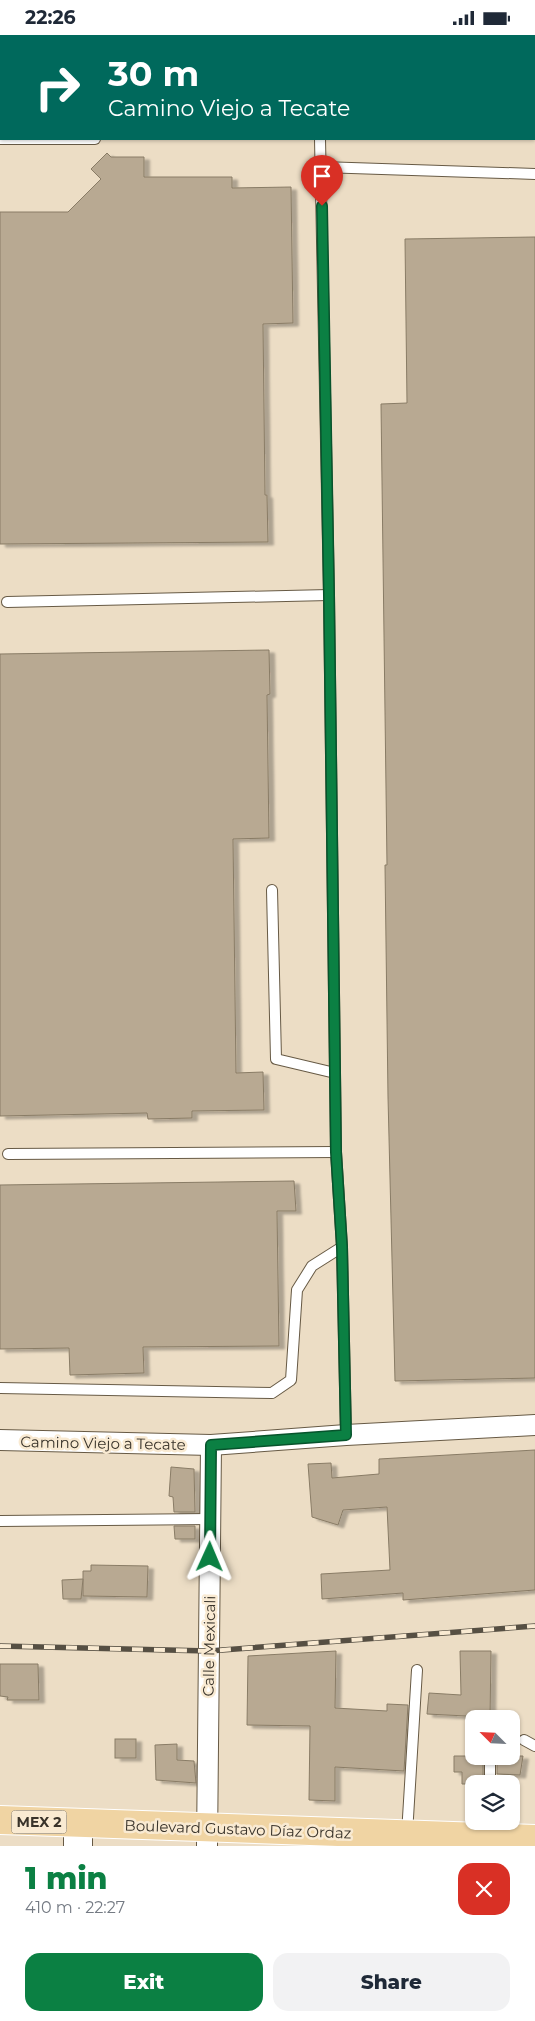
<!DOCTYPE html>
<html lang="en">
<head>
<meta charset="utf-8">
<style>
	:root { --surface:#fff; --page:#f2f2f3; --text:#1f2937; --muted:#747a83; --accent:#0b8043 }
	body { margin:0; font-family:Montserrat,sans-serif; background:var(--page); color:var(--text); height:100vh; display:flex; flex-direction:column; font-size:19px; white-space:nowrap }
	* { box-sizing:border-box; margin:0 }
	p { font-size:16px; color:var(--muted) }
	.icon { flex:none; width:28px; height:28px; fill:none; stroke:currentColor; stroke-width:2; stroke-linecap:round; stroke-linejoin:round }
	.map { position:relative; height:1811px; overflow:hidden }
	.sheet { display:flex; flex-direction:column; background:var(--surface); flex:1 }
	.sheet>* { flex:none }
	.hud { position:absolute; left:0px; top:0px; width:535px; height:105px; box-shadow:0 1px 4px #0004; background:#00695c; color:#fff; overflow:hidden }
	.needle { width:32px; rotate:294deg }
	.controls { position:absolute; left:465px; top:1675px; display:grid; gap:10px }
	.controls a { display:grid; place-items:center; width:55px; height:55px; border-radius:10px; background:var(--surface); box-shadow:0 1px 4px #0004; font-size:25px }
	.pin { position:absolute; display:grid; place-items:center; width:42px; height:42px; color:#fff; margin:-51px -21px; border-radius:50% 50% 50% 0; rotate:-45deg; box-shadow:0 0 5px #0007 }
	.pin .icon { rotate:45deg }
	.me { position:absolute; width:55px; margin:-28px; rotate:1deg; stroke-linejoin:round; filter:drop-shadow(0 0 4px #0008) }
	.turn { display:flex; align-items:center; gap:18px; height:105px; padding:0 25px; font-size:22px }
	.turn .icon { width:65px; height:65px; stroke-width:2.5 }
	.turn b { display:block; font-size:35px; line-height:42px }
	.round { display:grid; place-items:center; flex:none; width:52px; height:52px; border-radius:15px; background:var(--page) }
	.head { display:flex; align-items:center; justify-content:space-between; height:85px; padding:0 25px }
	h1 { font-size:30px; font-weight:800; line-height:38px; color:var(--accent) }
	.button { display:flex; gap:10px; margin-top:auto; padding:10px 25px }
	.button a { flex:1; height:58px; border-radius:15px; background:var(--accent); color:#fff; font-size:20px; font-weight:800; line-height:58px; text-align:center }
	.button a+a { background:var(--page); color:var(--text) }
	.status { display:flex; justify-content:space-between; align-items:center; height:35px; padding:0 25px; background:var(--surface); direction:ltr }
	.status svg { height:14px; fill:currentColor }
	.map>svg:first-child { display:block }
	.building { fill:#b8a992; stroke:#897c66; filter:url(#shadow) }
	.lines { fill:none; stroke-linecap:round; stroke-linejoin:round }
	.lane-casing { stroke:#675a45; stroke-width:12 }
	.street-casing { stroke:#675a45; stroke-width:22 }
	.secondary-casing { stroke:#675a45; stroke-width:30 }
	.primary-casing { stroke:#fff; stroke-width:30 }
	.lane { stroke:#fff; stroke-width:10 }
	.street { stroke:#fff; stroke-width:20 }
	.secondary { stroke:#fff; stroke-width:28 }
	.primary { stroke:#f0d4a3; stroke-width:28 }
	.rail-casing { stroke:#564f43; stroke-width:5.5 }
	.rail { stroke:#f9ead2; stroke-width:4; stroke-dasharray:11; stroke-linecap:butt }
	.route-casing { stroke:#07532c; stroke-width:12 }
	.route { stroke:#0b8043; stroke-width:9 }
	.labels { text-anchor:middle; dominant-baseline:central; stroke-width:5; stroke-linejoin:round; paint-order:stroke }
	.shield { fill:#f9ead2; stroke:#736a5c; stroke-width:1 }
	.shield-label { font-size:14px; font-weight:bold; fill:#39332a }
	.street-label { font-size:15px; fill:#39332a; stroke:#f9ead2 }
</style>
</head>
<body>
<div class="status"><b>22:26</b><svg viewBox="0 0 49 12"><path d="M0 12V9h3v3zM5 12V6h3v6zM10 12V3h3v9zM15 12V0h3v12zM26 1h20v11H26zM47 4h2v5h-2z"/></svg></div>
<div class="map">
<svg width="535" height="1811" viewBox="0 0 535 1811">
	<defs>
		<filter id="shadow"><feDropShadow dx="5.5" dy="3" stdDeviation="1" flood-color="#0004"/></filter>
	</defs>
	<rect width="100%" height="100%" fill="#ecddc5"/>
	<g class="building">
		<polygon points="107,118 111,122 144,122 144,142 232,142 232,153 291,152 293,288 263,289 265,460 267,460 268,507 0,509 0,177 68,177 101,144 91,134"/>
		<polygon points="535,202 535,1343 395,1346 388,1062 385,830 387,830 381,369 407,368 405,204"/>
		<polygon points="269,615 270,659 267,660 269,803 233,804 236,1038 263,1037 264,1075 192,1076 192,1083 148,1084 147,1078 0,1081 0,619"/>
		<polygon points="294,1146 296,1176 277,1176 279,1311 143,1312 144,1338 70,1340 69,1313 0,1314 0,1150"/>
		<polygon points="535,1415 535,1555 403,1565 403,1558 322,1564 321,1539 390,1535 387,1472 343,1475 338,1490 312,1482 308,1429 331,1428 332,1443 379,1439 379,1424"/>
		<polygon points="171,1432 194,1434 195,1477 174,1477 173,1462 169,1461"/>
		<polygon points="174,1491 195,1491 195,1504 175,1504"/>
		<polygon points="91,1530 148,1531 147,1562 83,1561 83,1536 91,1536"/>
		<polygon points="83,1544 81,1564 63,1564 62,1545"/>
		<polygon points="336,1616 335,1673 387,1676 387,1669 408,1670 404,1736 335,1732 335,1766 309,1765 310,1691 247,1690 248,1621"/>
		<polygon points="460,1616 491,1616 490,1684 466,1684 466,1681 427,1679 429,1658 461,1660"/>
		<polygon points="0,1629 38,1629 39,1665 7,1665 8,1662 0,1661"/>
		<rect x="115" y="1704" width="21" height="19"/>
		<polygon points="177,1709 177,1725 194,1726 196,1748 156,1745 155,1710"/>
		<polygon points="454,1721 483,1721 483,1749 462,1749 462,1737 454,1737"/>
		<polygon points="497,1721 523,1721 520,1740 497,1739"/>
	</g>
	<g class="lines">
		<defs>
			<g id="lane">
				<polyline points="316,0 316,1"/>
				<polyline points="0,104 95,104"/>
				<polyline points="320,104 329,560 336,1117 342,1212 346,1400"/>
				<polyline points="321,132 535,139"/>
				<polyline points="7,567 329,560"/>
				<polyline points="272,855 276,1024 335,1038"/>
				<polyline points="8,1119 336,1117"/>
				<polyline points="0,1353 272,1358 291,1345 297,1255 312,1231 342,1212"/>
				<polyline points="0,1486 211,1484"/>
				<polyline points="524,1705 535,1711"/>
				<polyline points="490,1721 490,1749"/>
				<polyline points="407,1799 417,1635"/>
			</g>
			<g id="street">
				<polyline points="0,1405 211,1410 346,1400 535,1390"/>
				<polyline points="207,1811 211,1410"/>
			</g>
			<polyline id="secondary" points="78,1811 78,1789"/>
			<polyline id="primary" points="0,1785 535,1804"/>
		</defs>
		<use href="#lane" class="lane-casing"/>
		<use href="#street" class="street-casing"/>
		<use href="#secondary" class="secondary-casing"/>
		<use href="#primary" class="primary-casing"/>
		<use href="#lane" class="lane"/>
		<use href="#street" class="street"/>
		<use href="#secondary" class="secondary"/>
		<use href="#primary" class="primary"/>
		<defs>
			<polyline id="rail" points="0,1611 209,1616 535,1591"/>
		</defs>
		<use href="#rail" class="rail-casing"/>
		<use href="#rail" class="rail"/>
	</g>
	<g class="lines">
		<defs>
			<polyline id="route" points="210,1522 211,1410 346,1400 342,1212 336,1117 329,560 322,171"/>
		</defs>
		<use href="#route" class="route-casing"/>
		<use href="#route" class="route"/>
	</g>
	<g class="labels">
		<rect class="shield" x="11.5" y="1775.5" width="55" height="23" rx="4"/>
		<g class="shield-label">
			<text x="39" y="1787">MEX 2</text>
		</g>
		<g class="street-label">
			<text transform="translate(103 1408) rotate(1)">Camino Viejo a Tecate</text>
			<text transform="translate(209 1611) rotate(-89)">Calle Mexicali</text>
			<text transform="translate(238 1794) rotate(2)">Boulevard Gustavo Díaz Ordaz</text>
		</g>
	</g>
</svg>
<div class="controls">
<a><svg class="needle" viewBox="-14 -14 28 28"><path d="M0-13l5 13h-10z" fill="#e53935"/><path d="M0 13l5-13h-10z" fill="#747a83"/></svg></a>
<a><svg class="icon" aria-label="layers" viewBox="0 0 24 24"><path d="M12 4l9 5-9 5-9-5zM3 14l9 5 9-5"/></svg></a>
</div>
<div class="pin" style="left:322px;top:171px;background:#d93025"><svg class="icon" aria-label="arrive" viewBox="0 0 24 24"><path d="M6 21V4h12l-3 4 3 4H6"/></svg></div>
<svg class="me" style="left:210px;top:1522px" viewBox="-20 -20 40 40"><path d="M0-17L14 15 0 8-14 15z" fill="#0b8043" stroke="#fff" stroke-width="4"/></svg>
<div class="hud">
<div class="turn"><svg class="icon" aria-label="right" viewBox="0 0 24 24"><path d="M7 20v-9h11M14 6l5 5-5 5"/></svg><div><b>30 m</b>Camino Viejo a Tecate</div></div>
</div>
</div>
<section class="sheet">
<div class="head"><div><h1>1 min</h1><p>410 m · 22:27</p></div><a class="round" style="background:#d93025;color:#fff"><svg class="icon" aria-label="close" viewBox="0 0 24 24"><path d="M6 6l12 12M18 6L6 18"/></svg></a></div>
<div class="button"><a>Exit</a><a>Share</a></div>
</section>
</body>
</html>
